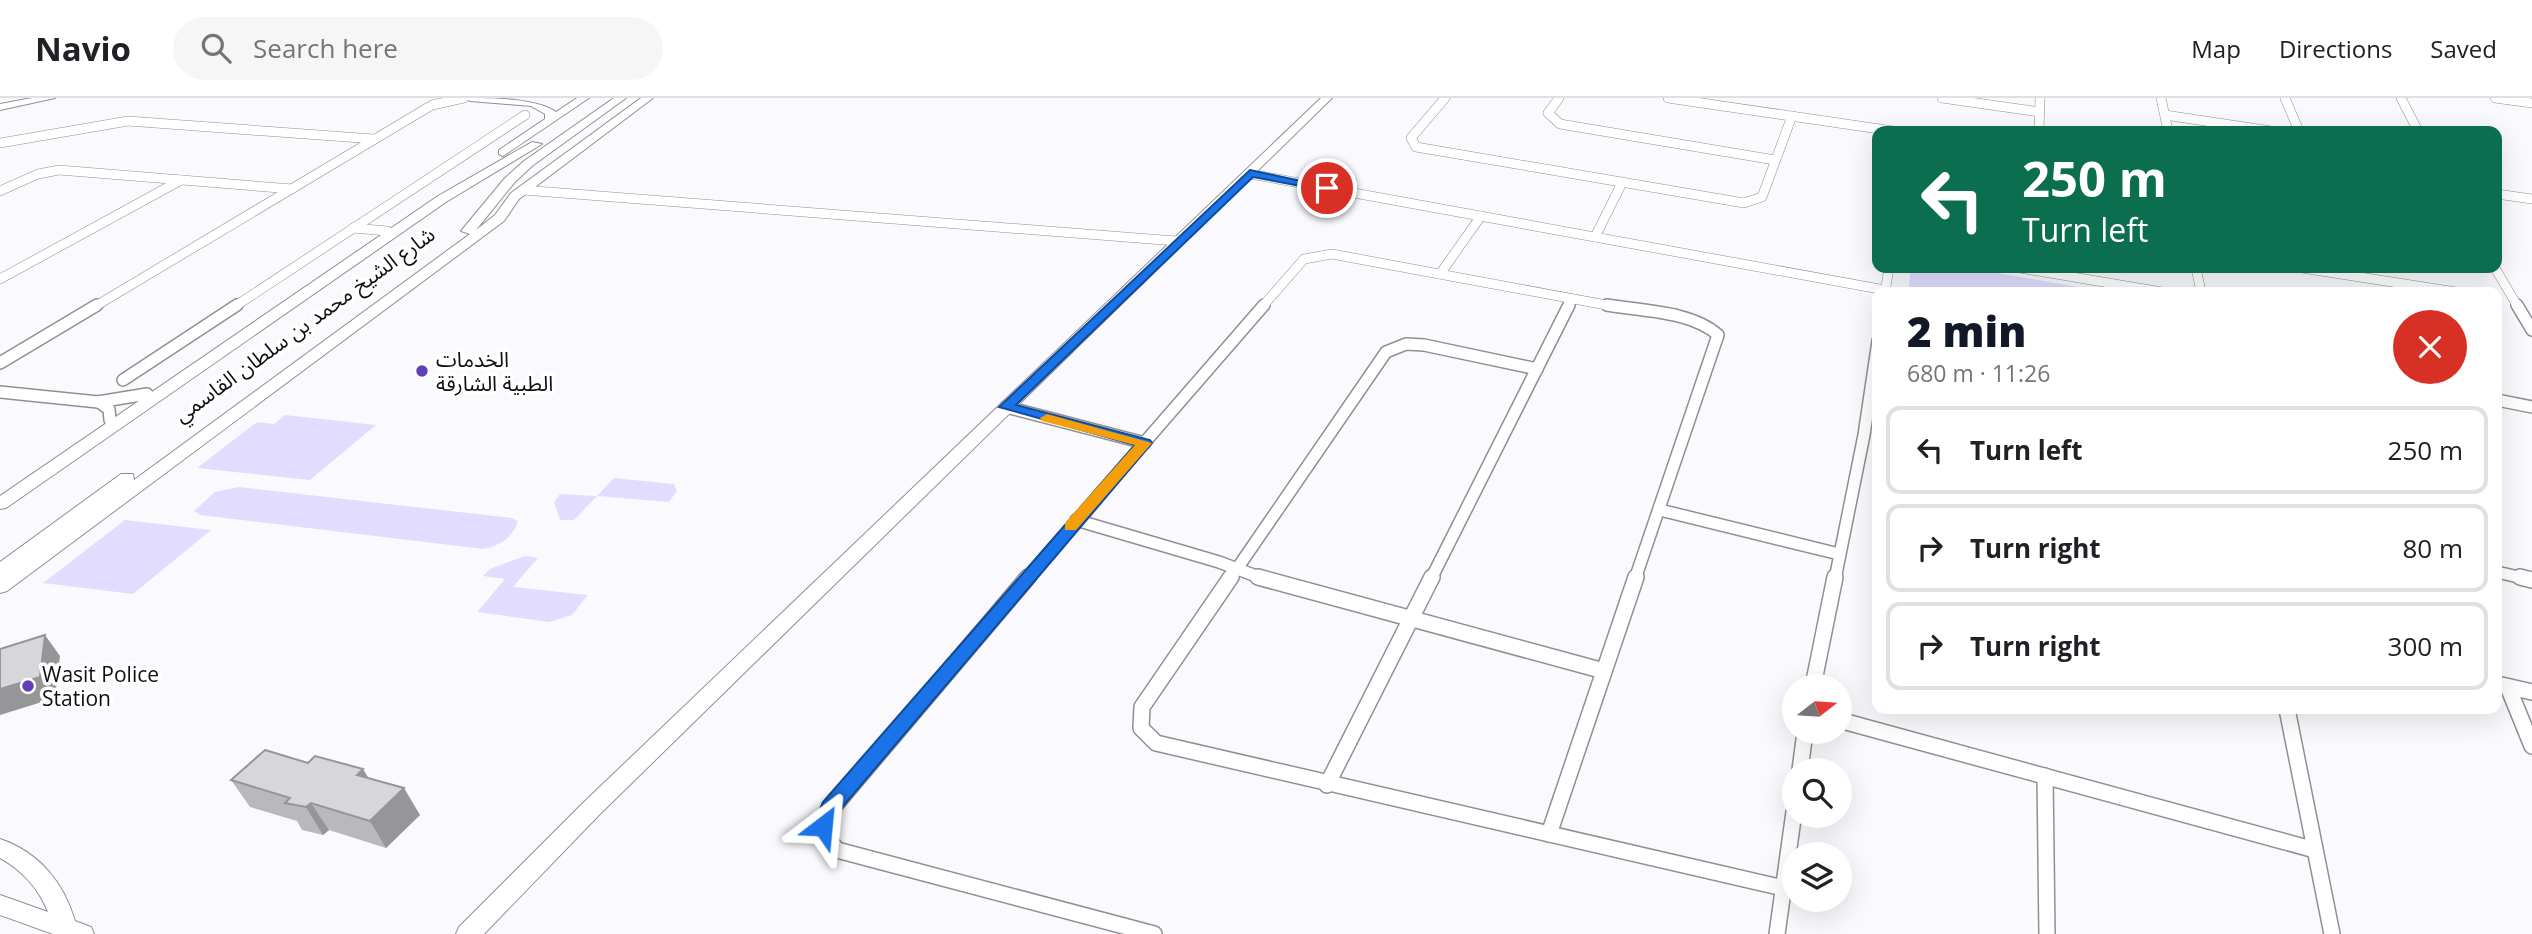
<!DOCTYPE html>
<html lang="en">
<head>
<meta charset="utf-8">
<style>
	:root { --surface:#fff; --page:#f6f6f6; --text:#202124; --muted:#757577; --line:#e0e0e0; --accent:#111827 }
	body { margin:0; font-family:"Open Sans","Noto Sans Arabic",sans-serif; background:var(--page); color:var(--text); height:100vh; display:flex; flex-direction:column; font-size:26px; white-space:nowrap }
	* { box-sizing:border-box; margin:0 }
	p { font-size:23px; color:var(--muted) }
	.icon { flex:none; width:38px; height:38px; fill:none; stroke:currentColor; stroke-width:2; stroke-linecap:round; stroke-linejoin:round }
	.map { position:relative; flex:1; overflow:hidden }
	.sheet { position:absolute; left:1872px; top:189px; width:630px; height:427px; display:flex; flex-direction:column; background:var(--surface); border-radius:14px; box-shadow:0 7px 28px #0002 }
	.sheet>* { flex:none }
	.top-card { position:absolute; left:1872px; top:28px; width:630px; height:147px; border-radius:14px; box-shadow:0 7px 28px #0002; background:#0b6e4f; color:#fff; overflow:hidden }
	.needle { width:46px; rotate:73deg }
	.fabs { position:absolute; left:1782px; top:576px; display:grid; gap:14px }
	.fabs a { display:grid; place-items:center; width:70px; height:70px; border-radius:50%; background:var(--surface); box-shadow:0 7px 28px #0002; font-size:35px }
	.pin { position:absolute; display:grid; place-items:center; width:60px; height:60px; color:#fff; margin:-30px; border:4px solid #fff; border-radius:50%; box-shadow:0 2px 7px #0007 }
	.me { position:absolute; width:77px; margin:-38px; rotate:29deg; stroke-linejoin:round; filter:drop-shadow(0 0 5px #0008) }
	.turn { display:flex; align-items:center; gap:24px; height:147px; padding:0 35px; font-size:32px }
	.turn .icon { width:91px; height:91px; stroke-width:2.5 }
	.turn b { display:block; font-size:49px; line-height:60px }
	.round { display:grid; place-items:center; flex:none; width:74px; height:74px; border-radius:37px; background:var(--page) }
	.head { display:flex; align-items:center; justify-content:space-between; height:119px; padding:0 35px }
	h1 { font-size:42px; font-weight:800; line-height:52px; color:var(--accent) }
	ul { padding:0; list-style:none }
	li { display:flex; align-items:center; gap:21px; height:88px; margin:0 14px 10px; padding:0 21px; border:4px solid var(--line); border-radius:14px }
	li div { flex:1 }
	li b { display:block; font-size:26px }
	li em { font-style:normal }
	header { display:flex; align-items:center; gap:42px; box-sizing:border-box; height:98px; padding:0 35px; background:var(--surface); border-bottom:2px solid var(--line) }
	header strong { font-size:33px }
	nav { display:flex; gap:38px; margin-inline-start:auto; font-size:24px }
	.search { width:490px; height:63px; background:var(--page); display:flex; align-items:center; gap:18px; box-sizing:border-box; padding:0 24px; border-radius:38px; color:var(--muted); font-size:26px }
	.map>svg:first-child { display:block }
	.green { fill:#e2ddff }
	.lines { fill:none; stroke-linecap:round; stroke-linejoin:round }
	.street-far2-casing { stroke:#909093; stroke-width:10 }
	.street-far1-casing { stroke:#909093; stroke-width:14 }
	.street-casing { stroke:#909093; stroke-width:18 }
	.secondary-casing { stroke:#909093; stroke-width:2 }
	.street-far2 { stroke:#fff; stroke-width:9 }
	.street-far1 { stroke:#fff; stroke-width:11 }
	.street { stroke:#fff; stroke-width:15 }
	.secondary { fill:#fff; fill-rule:evenodd }
	.wall { fill:#b9b8bb }
	.shaded-wall { fill:#969699 }
	.building { fill:#d7d6da; stroke:#969699; stroke-width:2 }
	.route { fill:#1a73e8; stroke:#114b97; stroke-width:2 }
	.slow { fill:#f59e0b }
	.poi-dot { fill:#633fb7; stroke:#fff; stroke-width:2.5 }
	.labels { text-anchor:middle; dominant-baseline:central; stroke-width:7; stroke-linejoin:round; paint-order:stroke }
	.street-label { font-size:21px; fill:#0f0e10; stroke:#fff }
	.poi-label { font-size:21px; fill:#0f0e10; stroke:#fff; text-anchor:start }
</style>
</head>
<body>
<header>
<strong>Navio</strong>
<div class="search"><svg class="icon" aria-label="search" viewBox="0 0 24 24"><circle cx="10" cy="10" r="6"/><path d="M15 15l6 6"/></svg>Search here</div>
<nav><a>Map</a><a>Directions</a><a>Saved</a></nav>
</header>
<div class="map">
<svg width="2532" height="836" viewBox="0 0 2532 836">
	<rect width="100%" height="100%" fill="#fafafe"/>
	<g class="green">
		<polygon points="1911,170 1968,170 2108,194 1908,194"/>
		<polygon points="285,317 376,327 310,382 197,370 257,324 274,326"/>
		<polygon points="614,380 674,386 677,393 669,404 597,398 574,422 560,422 554,404 560,396 597,398"/>
		<path d="M 239,389 L 512,420 L 518,423 C 513,440 499,448 483,451 L 200,417 L 194,413 L 215,394 Z"/>
		<polygon points="125,422 211,432 133,496 43,485"/>
		<polygon points="525,458 538,460 513,489 588,497 572,517 549,524 477,514 505,481 483,478 490,471"/>
	</g>
	<g class="lines">
		<defs>
			<g id="street-far2">
				<polyline points="1445,0 1411,40 1416,49 1744,105 1762,99 1792,18"/>
				<polyline points="1559,0 1548,15 1560,26 1775,62"/>
				<polyline points="1668,0 1893,33"/>
				<polyline points="1942,0 2040,14"/>
				<polyline points="2161,0 2168,33"/>
				<polyline points="2285,0 2299,33"/>
				<polyline points="2401,0 2418,33"/>
				<polyline points="2495,0 2532,5"/>
				<polyline points="2165,17 2271,33"/>
				<polyline points="2039,33 2040,0"/>
				<polyline points="0,45 128,23 374,41"/>
				<polyline points="1250,76 1885,192"/>
				<polyline points="523,92 1176,143"/>
				<polyline points="0,93 38,76 59,72 292,91"/>
				<polyline points="2497,96 2532,101"/>
				<polyline points="353,130 387,133"/>
				<polyline points="1595,139 1622,85"/>
				<polyline points="2020,170 2162,194"/>
				<polyline points="2196,170 2201,194"/>
				<polyline points="2302,170 2456,194"/>
				<polyline points="2495,170 2518,209"/>
				<polyline points="1440,176 1481,118"/>
				<polyline points="0,181 181,82"/>
				<polyline points="1885,194 1889,170"/>
				<polyline points="94,209 432,7 464,0"/>
				<polyline points="234,209 525,17"/>
				<polyline points="1262,209 1304,161 1332,156 1617,209"/>
				<polyline points="1568,209 1572,201"/>
			</g>
			<g id="street-far1">
				<path d="M 1607,207 C 1641,213 1692,213 1718,237 L 1635,481"/>
				<polyline points="2517,207 2532,232"/>
				<polyline points="0,265 97,207"/>
				<polyline points="123,282 237,207"/>
				<polyline points="0,294 98,304 147,296"/>
				<polyline points="2497,302 2532,309"/>
				<polyline points="99,304 109,311 110,322"/>
				<polyline points="1006,309 1145,345"/>
				<polyline points="1660,412 1839,456"/>
				<polyline points="1076,422 1219,464 1264,481"/>
				<polyline points="2497,474 2527,481"/>
				<polyline points="1026,481 1264,207"/>
				<polyline points="1230,481 1386,254 1406,246 1424,247 1537,271"/>
				<polyline points="1431,481 1569,207"/>
				<polyline points="1835,481 1864,337 1878,243"/>
			</g>
			<g id="street">
				<polyline points="1028,479 825,719 825,737 837,752 1154,836"/>
				<polyline points="1231,479 1142,609 1141,630 1156,645 1783,790"/>
				<polyline points="1258,479 1604,573"/>
				<polyline points="2520,479 2532,482"/>
				<polyline points="2497,586 2532,594"/>
				<polyline points="1813,588 1835,479"/>
				<polyline points="2508,589 2532,648"/>
				<polyline points="2287,611 2332,836"/>
				<polyline points="1839,622 2315,752"/>
				<polyline points="1800,672 1805,634"/>
				<polyline points="2045,678 2047,836"/>
				<polyline points="1327,687 1432,479"/>
				<polyline points="1549,736 1636,479"/>
				<polyline points="1777,836 1794,714"/>
			</g>
			<g id="secondary">
				<polygon points="32,0 55,0 0,12 0,6"/>
				<path d="M 465,0 C 491,0 536,0 556,14 L 577,0 L 589,0 L 503,58 L 499,56 L 499,52 L 545,21 L 545,16 L 531,8 L 470,3 Z"/>
				<polygon points="614,0 626,0 532,68 514,85 476,132 495,117 511,95 641,0 653,0 519,101 504,123 7,493 0,495 0,464 121,376 133,376 134,382 470,136 461,133 505,80 524,63"/>
				<polygon points="1321,0 1332,0 599,717 484,836 456,836 459,829 583,705"/>
				<polygon points="532,44 542,46 446,104 6,410 0,411 0,398 438,98"/>
				<path d="M 0,741 C 39,754 64,785 75,823 L 91,829 L 94,836 L 53,836 L 0,817 L 0,797 L 48,814 C 39,791 22,772 0,760 Z"/>
			</g>
		</defs>
		<use href="#street-far2" class="street-far2-casing"/>
		<use href="#street-far1" class="street-far1-casing"/>
		<use href="#street" class="street-casing"/>
		<use href="#secondary" class="secondary-casing"/>
		<use href="#street-far2" class="street-far2"/>
		<use href="#street-far1" class="street-far1"/>
		<use href="#street" class="street"/>
		<use href="#secondary" class="secondary"/>
	</g>
	<polygon class="wall" points="308,665 363,671 368,680 420,717 386,750 329,732 323,737 302,732 297,723 250,709 231,682"/>
	<g class="shaded-wall">
		<polygon points="45,537 60,558 55,600 0,617 0,591"/>
		<polygon points="363,671 379,698 357,677"/>
		<polygon points="404,690 420,717 386,750 370,723"/>
		<polygon points="311,705 329,732 323,737 306,709"/>
	</g>
	<g class="building">
		<polygon points="45,537 40,579 0,591 0,551"/>
		<polygon points="265,652 308,665 315,658 363,671 357,677 404,690 370,723 311,705 306,709 285,705 290,700 231,682"/>
	</g>
	<polygon class="route" points="1250,72 1333,90 1327,93 1253,79 1016,307 1150,342 1152,345 839,713 830,734 816,734 813,728 823,704 1135,347 999,309"/>
	<polygon class="slow" points="1047,316 1152,345 1076,432 1065,432 1065,425 1135,347 1042,323 1040,320"/>
	<g class="poi-dot">
		<circle cx="422" cy="273" r="7"/>
		<circle cx="28" cy="588" r="7"/>
	</g>
	<g class="labels">
		<g class="street-label">
			<text transform="translate(304 226) rotate(-36)">شارع الشيخ محمد بن سلطان القاسمي</text>
		</g>
		<g class="poi-label">
			<text x="436" y="261">الخدمات<tspan x="436" dy="24">الطبية الشارقة</tspan></text>
			<text x="42" y="576">Wasit Police<tspan x="42" dy="24">Station</tspan></text>
		</g>
	</g>
</svg>
<div class="fabs">
<a><svg class="needle" viewBox="-14 -14 28 28"><path d="M0-13l5 13h-10z" fill="#e53935"/><path d="M0 13l5-13h-10z" fill="#757577"/></svg></a>
<a><svg class="icon" aria-label="search" viewBox="0 0 24 24"><circle cx="10" cy="10" r="6"/><path d="M15 15l6 6"/></svg></a>
<a><svg class="icon" aria-label="layers" viewBox="0 0 24 24"><path d="M12 4l9 5-9 5-9-5zM3 14l9 5 9-5"/></svg></a>
</div>
<div class="pin" style="left:1327px;top:90px;background:#d93025"><svg class="icon" aria-label="arrive" viewBox="0 0 24 24"><path d="M6 21V4h12l-3 4 3 4H6"/></svg></div>
<svg class="me" style="left:823px;top:728px" viewBox="-20 -20 40 40"><path d="M0-17L14 15 0 8-14 15z" fill="#1a73e8" stroke="#fff" stroke-width="4"/></svg>
<div class="top-card">
<div class="turn"><svg class="icon" aria-label="left" viewBox="0 0 24 24"><path d="M17 20v-9H6M10 6l-5 5 5 5"/></svg><div><b>250 m</b>Turn left</div></div>
</div>
<section class="sheet">
<div class="head"><div><h1>2 min</h1><p>680 m · 11:26</p></div><a class="round" style="background:#d93025;color:#fff"><svg class="icon" aria-label="close" viewBox="0 0 24 24"><path d="M6 6l12 12M18 6L6 18"/></svg></a></div>
<ul>
<li><svg class="icon" aria-label="left" viewBox="0 0 24 24"><path d="M17 20v-9H6M10 6l-5 5 5 5"/></svg><div><b>Turn left</b></div><em>250 m</em></li>
<li><svg class="icon" aria-label="right" viewBox="0 0 24 24"><path d="M7 20v-9h11M14 6l5 5-5 5"/></svg><div><b>Turn right</b></div><em>80 m</em></li>
<li><svg class="icon" aria-label="right" viewBox="0 0 24 24"><path d="M7 20v-9h11M14 6l5 5-5 5"/></svg><div><b>Turn right</b></div><em>300 m</em></li>
</ul>
</section>
</div>
</body>
</html>
